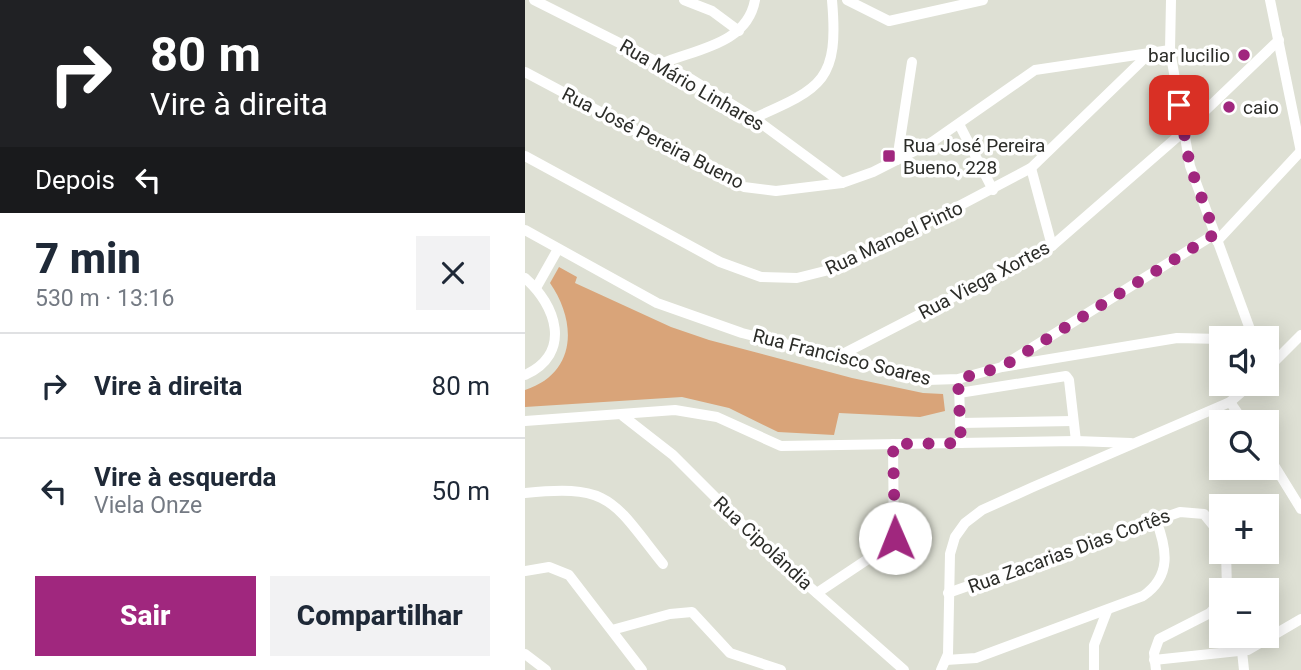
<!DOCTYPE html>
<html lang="pt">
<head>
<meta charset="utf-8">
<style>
	:root { --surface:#fff; --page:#f2f2f3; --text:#1f2937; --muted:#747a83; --line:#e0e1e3; --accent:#a0277e }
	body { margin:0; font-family:Roboto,sans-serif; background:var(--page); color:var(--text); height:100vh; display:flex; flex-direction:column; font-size:26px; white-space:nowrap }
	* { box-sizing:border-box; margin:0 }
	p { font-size:23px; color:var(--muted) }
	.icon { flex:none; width:38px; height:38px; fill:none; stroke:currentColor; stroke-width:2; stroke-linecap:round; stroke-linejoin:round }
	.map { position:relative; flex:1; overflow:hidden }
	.panel { display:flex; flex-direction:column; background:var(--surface); width:525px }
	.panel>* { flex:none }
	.banner { background:#202124; color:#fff; overflow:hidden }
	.tools { position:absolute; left:684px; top:326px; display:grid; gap:14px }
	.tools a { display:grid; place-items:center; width:70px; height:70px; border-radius:0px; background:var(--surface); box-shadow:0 4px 18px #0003; font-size:35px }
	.pin { position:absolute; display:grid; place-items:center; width:60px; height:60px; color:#fff; margin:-30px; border-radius:14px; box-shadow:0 4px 10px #0006 }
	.me { position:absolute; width:77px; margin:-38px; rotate:359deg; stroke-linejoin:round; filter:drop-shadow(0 0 5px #0008) }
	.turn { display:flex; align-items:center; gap:24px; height:147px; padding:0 35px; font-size:32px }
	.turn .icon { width:91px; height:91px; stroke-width:2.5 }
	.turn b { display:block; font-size:49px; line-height:60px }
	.then { display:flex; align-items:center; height:66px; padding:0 35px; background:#0003; gap:14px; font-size:26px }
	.round { display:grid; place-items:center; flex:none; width:74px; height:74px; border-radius:0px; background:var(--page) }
	.head { display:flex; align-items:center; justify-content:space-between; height:119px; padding:0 35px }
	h1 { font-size:42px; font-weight:800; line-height:52px }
	.button { display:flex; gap:14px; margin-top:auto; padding:14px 35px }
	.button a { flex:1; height:80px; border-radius:0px; background:var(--accent); color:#fff; font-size:28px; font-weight:800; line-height:80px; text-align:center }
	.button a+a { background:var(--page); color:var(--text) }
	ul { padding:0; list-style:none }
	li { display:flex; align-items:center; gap:21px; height:105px; padding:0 35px; border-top:2px solid var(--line) }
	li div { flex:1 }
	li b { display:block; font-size:26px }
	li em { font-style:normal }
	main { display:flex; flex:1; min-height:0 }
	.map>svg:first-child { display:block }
	.green { fill:#d9a479 }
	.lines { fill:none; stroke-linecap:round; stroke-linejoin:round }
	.minor { stroke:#fff; stroke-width:10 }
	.route { stroke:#a0277e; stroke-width:12; stroke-dasharray:0 21.6 }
	.poi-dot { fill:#a0277e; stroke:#fff; stroke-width:2.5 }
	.labels { text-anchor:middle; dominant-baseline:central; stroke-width:7; stroke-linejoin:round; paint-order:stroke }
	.poi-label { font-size:19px; fill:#2c2d29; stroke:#fff; text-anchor:start }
	.street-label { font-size:19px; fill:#2c2d29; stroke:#fff }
</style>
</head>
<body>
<main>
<section class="panel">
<div class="banner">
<div class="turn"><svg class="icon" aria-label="right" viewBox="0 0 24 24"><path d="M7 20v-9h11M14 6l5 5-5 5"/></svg><div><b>80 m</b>Vire à direita</div></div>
<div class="then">Depois<svg class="icon" aria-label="left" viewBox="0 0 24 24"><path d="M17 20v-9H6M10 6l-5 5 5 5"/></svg></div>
</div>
<div class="head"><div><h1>7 min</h1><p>530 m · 13:16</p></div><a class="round"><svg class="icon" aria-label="close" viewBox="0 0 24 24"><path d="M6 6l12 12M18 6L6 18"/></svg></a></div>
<ul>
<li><svg class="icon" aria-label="right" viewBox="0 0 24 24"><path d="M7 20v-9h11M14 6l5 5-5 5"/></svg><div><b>Vire à direita</b></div><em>80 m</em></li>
<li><svg class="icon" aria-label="left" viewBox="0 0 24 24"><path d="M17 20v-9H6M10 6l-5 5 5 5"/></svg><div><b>Vire à esquerda</b><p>Viela Onze</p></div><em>50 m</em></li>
</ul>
<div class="button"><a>Sair</a><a>Compartilhar</a></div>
</section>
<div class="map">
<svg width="776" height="670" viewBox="0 0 776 670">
	<rect width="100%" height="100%" fill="#dee0d4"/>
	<path class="green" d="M 34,267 L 52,277 L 50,283 L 146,327 L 184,340 L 327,378 L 398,393 L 418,394 L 420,411 L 395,417 L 314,413 L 309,435 L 253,432 L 204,408 L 157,397 L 0,407 L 0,390 C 52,373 52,322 25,283 Z"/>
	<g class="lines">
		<g class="minor">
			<polyline points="9,0 166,79 229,118 317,183"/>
			<polyline points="159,0 187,11 214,31"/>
			<polyline points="322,0 364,21 458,0"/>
			<polyline points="646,0 645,50 665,166 726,332"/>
			<polyline points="745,0 776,152"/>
			<path d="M 138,63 C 172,49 222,44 230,0"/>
			<polyline points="0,72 207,182 219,187 251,191 317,183 348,172 407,142 510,70 645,50"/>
			<path d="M 229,118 C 298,88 314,80 307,0"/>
			<polyline points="435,126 468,190"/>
			<polyline points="0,156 195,262 236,277 272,278 308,269 360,245 506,168 628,50"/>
			<polyline points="372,160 387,62"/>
			<polyline points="506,168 527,246"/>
			<polyline points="0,230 132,303 217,333 402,380 433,379 477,367 652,338 696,339"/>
			<polyline points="692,241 776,151"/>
			<path d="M 0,278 C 31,305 48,353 0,375"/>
			<polyline points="11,288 33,249"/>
			<polyline points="716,338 723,331 729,335"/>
			<polyline points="312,357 527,246 658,132 754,40"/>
			<polyline points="479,365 690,234"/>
			<polyline points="742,369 776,335"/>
			<polyline points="434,387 436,443"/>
			<polyline points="434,393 541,376 544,380 551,441"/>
			<polyline points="705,402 719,422"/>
			<polyline points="98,416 148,455 244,551 379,670"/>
			<polyline points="0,421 150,410 192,417 256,446 551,441 606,443"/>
			<polyline points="435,423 548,421"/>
			<polyline points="742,454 776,509"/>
			<path d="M 0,493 C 86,484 87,500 138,564"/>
			<polyline points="701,551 702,590"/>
			<polyline points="0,571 24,567 44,575 117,670"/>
			<polyline points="292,593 349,555 369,546 368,444"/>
			<polyline points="423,593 655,512 679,514 696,535"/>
			<polyline points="87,630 145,614 167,612 205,653 256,670"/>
			<polyline points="717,651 719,670"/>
			<polyline points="0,654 21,670"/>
			<path d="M 421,660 L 451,658 L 618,596 C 647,576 642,549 631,520"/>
			<polyline points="629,660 723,650 776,619"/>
			<polyline points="416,670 423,654 425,554 430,537 440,523 457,510 508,487 705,402 727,383"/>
			<polyline points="569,670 569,645 582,611"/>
			<polyline points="631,670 629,653 634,639 685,613 696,601"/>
		</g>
	</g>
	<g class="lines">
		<polyline class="route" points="370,538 368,444 436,443 433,379 477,367 690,234 665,166 654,105"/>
	</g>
	<g class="poi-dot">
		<circle cx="719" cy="55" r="7"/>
		<circle cx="704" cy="107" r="7"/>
		<rect x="357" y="149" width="14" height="14" rx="3.5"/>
	</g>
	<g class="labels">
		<g class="poi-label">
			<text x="705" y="55" text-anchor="end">bar lucilio</text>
			<text x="718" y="107">caio</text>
			<text x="378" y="145">Rua José Pereira<tspan x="378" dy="22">Bueno, 228</tspan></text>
		</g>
		<g class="street-label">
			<text transform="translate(167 85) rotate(30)">Rua Mário Linhares</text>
			<text transform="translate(128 138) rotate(27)">Rua José Pereira Bueno</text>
			<text transform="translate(369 238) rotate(-25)">Rua Manoel Pinto</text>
			<text transform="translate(459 280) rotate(-28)">Rua Viega Xortes</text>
			<text transform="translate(317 357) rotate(14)">Rua Francisco Soares</text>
			<text transform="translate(238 543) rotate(43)">Rua Cipolândia</text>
			<text transform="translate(544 551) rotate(-20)">Rua Zacarias Dias Cortês</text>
		</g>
	</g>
</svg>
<div class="tools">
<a><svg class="icon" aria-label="sound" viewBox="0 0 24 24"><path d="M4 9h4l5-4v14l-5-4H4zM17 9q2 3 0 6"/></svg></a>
<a><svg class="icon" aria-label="search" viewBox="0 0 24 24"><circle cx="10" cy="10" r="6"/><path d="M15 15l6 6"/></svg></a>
<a>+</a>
<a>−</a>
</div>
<div class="pin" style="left:654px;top:105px;background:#d93025"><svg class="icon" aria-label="arrive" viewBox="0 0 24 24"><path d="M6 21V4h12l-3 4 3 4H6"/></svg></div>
<svg class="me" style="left:370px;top:538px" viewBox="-20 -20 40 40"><circle r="19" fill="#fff"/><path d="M0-13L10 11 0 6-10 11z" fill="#a0277e"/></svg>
</div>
</main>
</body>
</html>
